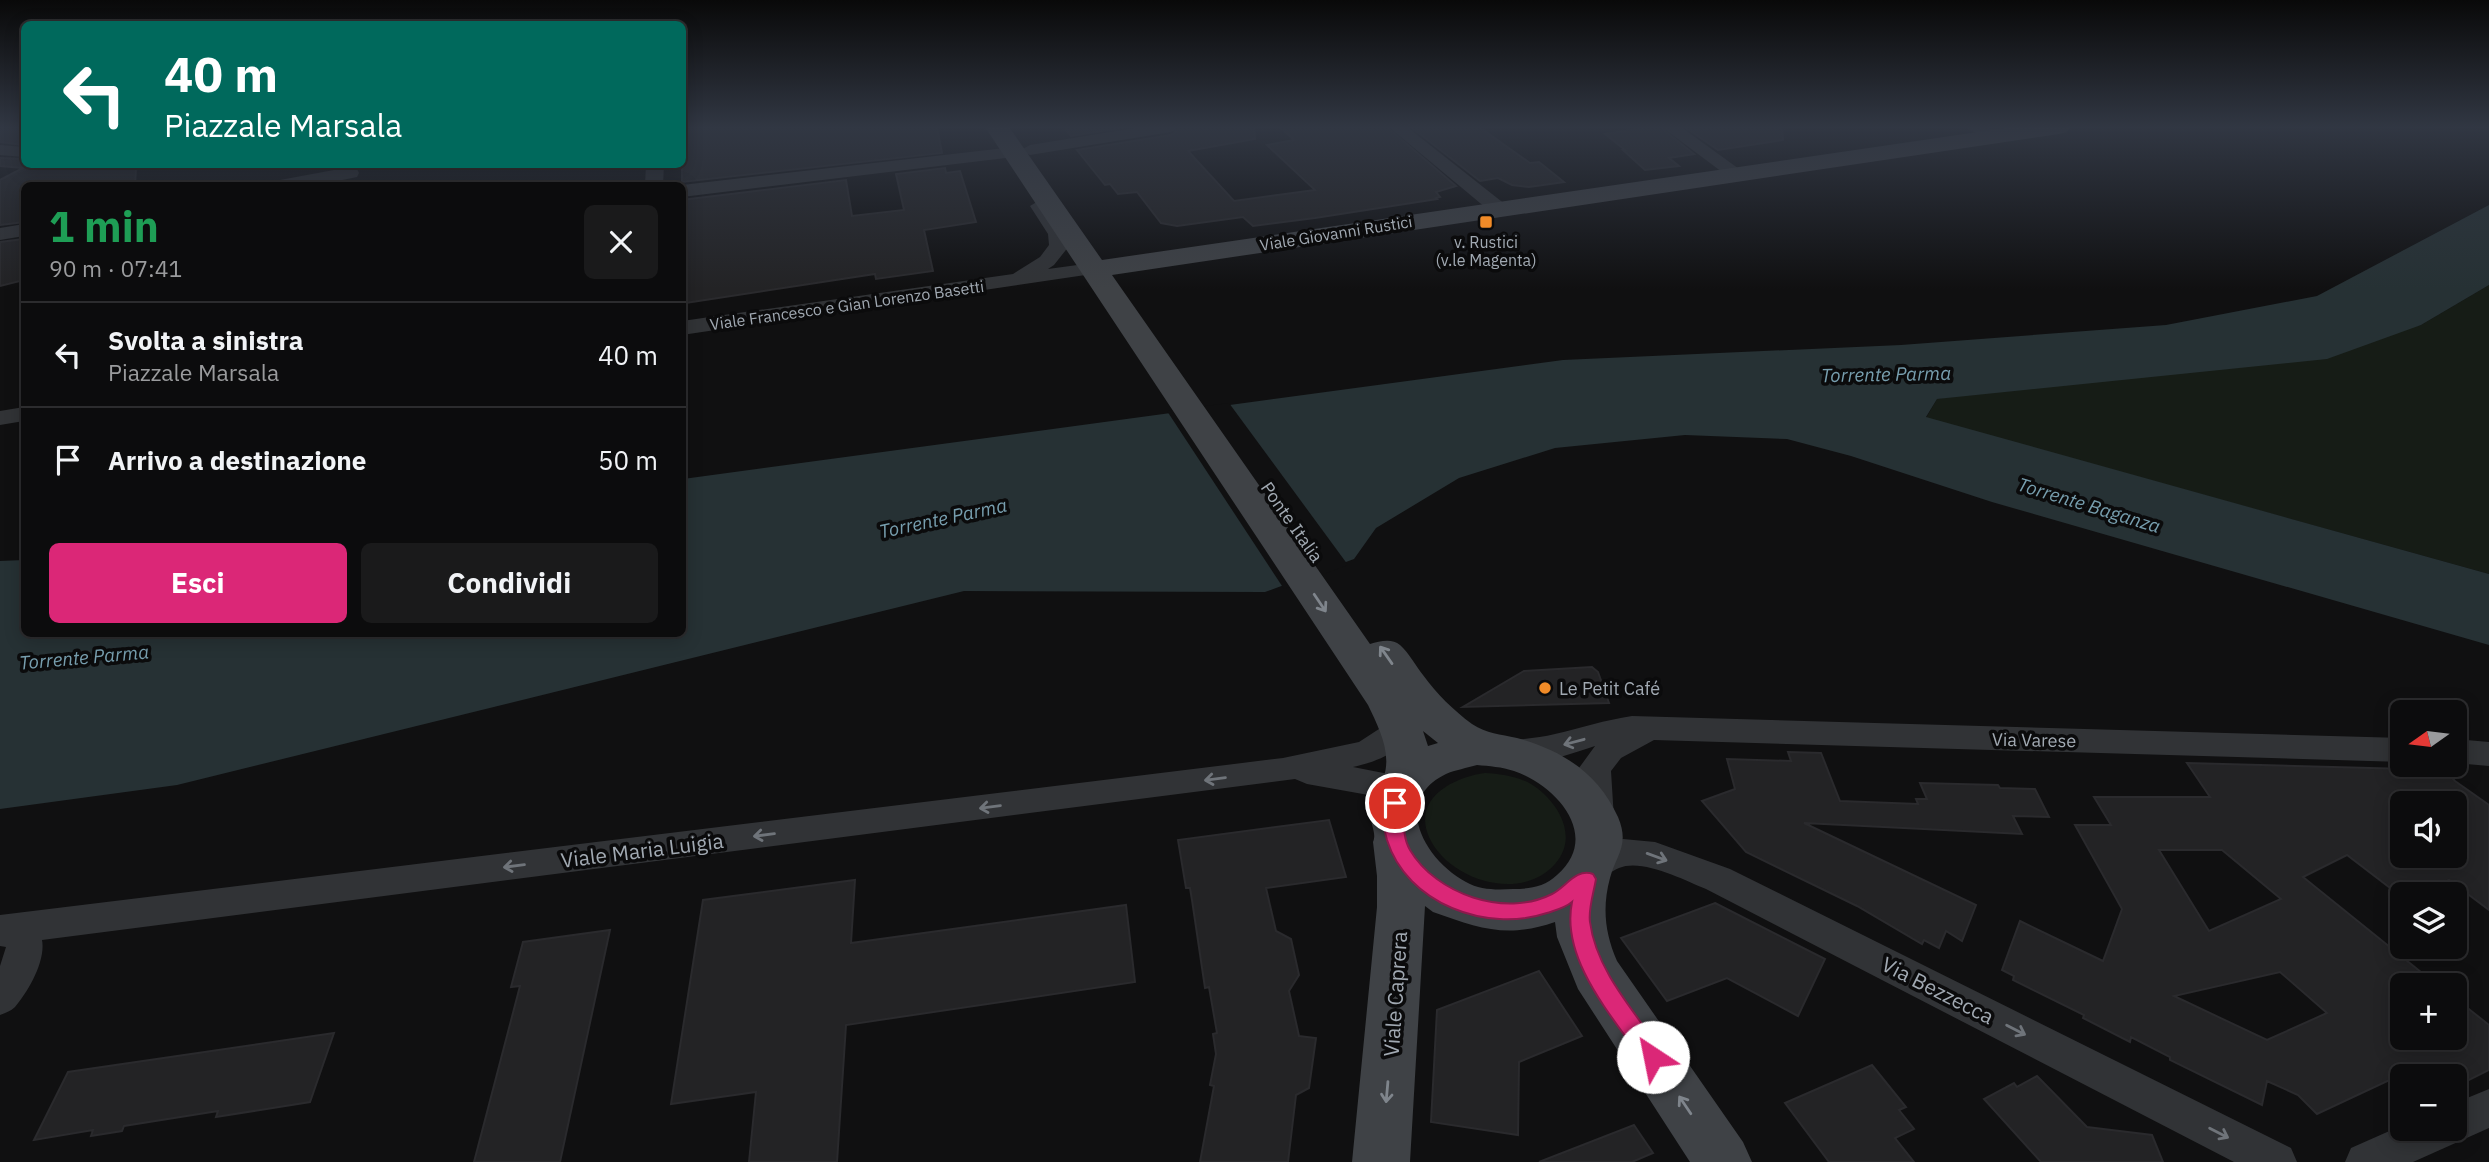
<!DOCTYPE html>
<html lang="it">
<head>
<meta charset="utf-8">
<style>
	:root { --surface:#0c0c0d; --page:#1a1a1b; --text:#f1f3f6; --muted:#9a9b9d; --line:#2c2c2e; --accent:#db2777 }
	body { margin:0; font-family:"IBM Plex Sans",sans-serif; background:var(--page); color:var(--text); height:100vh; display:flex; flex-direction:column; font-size:26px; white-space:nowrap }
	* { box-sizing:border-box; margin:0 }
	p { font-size:23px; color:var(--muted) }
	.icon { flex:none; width:38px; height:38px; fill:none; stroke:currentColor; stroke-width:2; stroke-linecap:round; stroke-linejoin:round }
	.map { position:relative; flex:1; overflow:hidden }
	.panel { position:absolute; left:21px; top:182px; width:665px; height:455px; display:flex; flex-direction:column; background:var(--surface); border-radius:10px; box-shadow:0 4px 18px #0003,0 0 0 2px var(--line) }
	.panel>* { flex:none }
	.hud { position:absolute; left:21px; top:21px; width:665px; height:147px; border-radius:10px; box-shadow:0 4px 18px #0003,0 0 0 2px var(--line); background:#00695c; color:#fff; overflow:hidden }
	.needle { width:46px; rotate:256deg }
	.tools { position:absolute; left:2390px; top:700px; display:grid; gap:14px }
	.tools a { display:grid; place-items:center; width:77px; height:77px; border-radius:10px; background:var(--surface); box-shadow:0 4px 18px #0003,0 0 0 2px var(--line); font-size:35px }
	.pin { position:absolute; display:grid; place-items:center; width:60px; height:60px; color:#fff; margin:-30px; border:4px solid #fff; border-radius:50%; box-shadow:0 2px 7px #0007 }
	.me { position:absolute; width:77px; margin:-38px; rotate:326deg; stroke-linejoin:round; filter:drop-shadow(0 0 5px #0008) }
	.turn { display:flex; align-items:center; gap:24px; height:147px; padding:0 28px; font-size:32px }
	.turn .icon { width:91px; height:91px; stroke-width:2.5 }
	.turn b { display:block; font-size:49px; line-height:60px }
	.round { display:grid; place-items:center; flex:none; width:74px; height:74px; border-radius:10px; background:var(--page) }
	.overview { display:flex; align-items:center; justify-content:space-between; height:119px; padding:0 28px }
	h1 { font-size:42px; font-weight:700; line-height:52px; color:#1e9e55 }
	.cta { display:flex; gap:14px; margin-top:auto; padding:14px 28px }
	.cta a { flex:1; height:80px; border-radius:10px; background:var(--accent); color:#fff; font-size:28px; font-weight:700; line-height:80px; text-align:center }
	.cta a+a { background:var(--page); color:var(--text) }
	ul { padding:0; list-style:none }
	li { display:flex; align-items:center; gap:21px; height:105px; padding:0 28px; border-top:2px solid var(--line) }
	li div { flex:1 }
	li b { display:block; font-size:26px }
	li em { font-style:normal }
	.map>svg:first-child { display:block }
	.green { fill:#161c16 }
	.water { fill:#263134 }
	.pier { fill:#101011 }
	.building { fill:#232325; stroke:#2a2a2d; stroke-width:2; fill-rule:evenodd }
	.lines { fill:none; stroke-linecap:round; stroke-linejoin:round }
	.minor { fill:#313336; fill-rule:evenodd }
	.secondary { fill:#3f4246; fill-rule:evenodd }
	.oneway { stroke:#7f858c }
	.oneway2 { stroke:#6f747a }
	.route { fill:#db2777; stroke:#8e194d; stroke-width:2 }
	.poi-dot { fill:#f18b28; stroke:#0b0b0c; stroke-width:2.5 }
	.labels { text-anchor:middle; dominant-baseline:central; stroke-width:7; stroke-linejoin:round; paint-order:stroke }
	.far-street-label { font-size:16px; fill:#a1a9b2; stroke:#0b0b0c }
	.far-poi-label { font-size:16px; fill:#a1a9b2; stroke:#0b0b0c }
	.street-label { font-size:18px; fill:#a1a9b2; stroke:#0b0b0c }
	.poi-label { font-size:18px; fill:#a1a9b2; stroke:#0b0b0c; text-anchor:start }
	.water-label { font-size:19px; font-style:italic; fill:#779eae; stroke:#0b0b0c }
	.near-street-label { font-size:21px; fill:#a1a9b2; stroke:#0b0b0c }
</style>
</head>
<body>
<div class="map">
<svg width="2489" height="1162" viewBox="0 0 2489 1162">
	<rect width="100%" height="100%" fill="#101011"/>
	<g class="green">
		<polygon points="2489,285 2489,574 1926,418 1937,399 2421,325"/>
		<path d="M 1485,773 C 1500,774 1517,776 1531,784 C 1557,800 1580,836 1555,864 C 1521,903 1448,880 1429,837 C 1412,798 1454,777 1485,773 Z"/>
	</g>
	<polygon class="water" points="2489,205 2489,285 2421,325 2327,359 1937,399 1926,417 2489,574 2489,645 1992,502 1851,456 1787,439 1685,435 1555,448 1459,478 1376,528 1354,559 1265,592 964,591 177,785 0,809 0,561 24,560 24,634 682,634 683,479 1563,360 1901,345 2166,325 2317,296"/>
	<polygon class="pier" points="1229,403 1348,565 1284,589 1167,411"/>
	<g class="building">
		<polygon points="0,127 24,127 24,145 0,142"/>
		<polygon points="682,127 937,127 942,153 682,182"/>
		<polygon points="1064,127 1127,127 1071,136"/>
		<polygon points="1182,127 1254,127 1255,139 1188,151 1234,201 1315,190 1267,145 1294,140 1280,127 1387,127 1456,186 1436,192 1440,197 1436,198 1437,199 1315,218 1253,226 1243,217 1177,226 1161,223 1137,192 1118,194 1110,184 1105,185 1077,150 1171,135"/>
		<polygon points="1411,127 1479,127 1530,163 1539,162 1564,182 1529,187 1512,185 1498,178 1480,181"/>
		<polygon points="1651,127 1660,127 1694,154 1669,158 1679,166 1645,170 1623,150 1625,150 1605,134"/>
		<polygon points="1685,127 1782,127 1783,140 1718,150"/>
		<polygon points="0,158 24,159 24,167 29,164 93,164 136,168 135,186 24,186 24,222 0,225 0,180 23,168 0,166"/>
		<polygon points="945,168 946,173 960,171 976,222 924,230 933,271 876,279 875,274 685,303 685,294 682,294 682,200 846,180 852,216 904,210 896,174"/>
		<polygon points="24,239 24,280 0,286 0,242"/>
		<polygon points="1592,667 1598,672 1609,703 1463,707 1524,671"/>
		<polygon points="1788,752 1821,753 1840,801 1918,804 1916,799 1927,799 1920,783 1998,785 2000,788 2035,789 2049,817 2013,816 2022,834 1804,823 1976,905 1962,941 1946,931 1939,948 1924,940 1922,944 1857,906 1746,852 1702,801 1735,789 1727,759 1791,761"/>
		<path d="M 2187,763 L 2445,770 L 2455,781 L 2489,805 L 2489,910 L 2449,880 L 2421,894 L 2398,894 L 2347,855 L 2303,877 L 2437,985 L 2403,985 L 2403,1038 L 2455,1038 L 2455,998 L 2489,1025 L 2489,1070 L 2455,1087 L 2455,1076 L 2398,1076 L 2317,1114 L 2298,1095 L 2267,1081 L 2262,1105 L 2170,1060 L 2170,1057 L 2131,1037 L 2130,1042 L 2083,1018 L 2084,1015 L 2013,980 L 2014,976 L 2002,970 L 2020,921 L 2103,961 L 2122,909 L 2075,825 L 2111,825 L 2094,797 L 2210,797 ZM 2403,803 L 2455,803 L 2455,856 L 2403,856 ZM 2159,850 L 2222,850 L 2281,899 L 2209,931 ZM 2280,972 L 2327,1013 L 2267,1040 L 2174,996 Z"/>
		<polygon points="1329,820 1346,877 1266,888 1276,931 1291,939 1299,975 1289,991 1299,1036 1316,1038 1309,1088 1296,1095 1288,1162 1200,1162 1214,1086 1210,1085 1216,1054 1213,1034 1217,1033 1209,987 1205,988 1192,900 1190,888 1186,888 1178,840"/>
		<polygon points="855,880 851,943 1126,905 1135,982 846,1025 837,1162 749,1162 756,1092 671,1104 703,900"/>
		<polygon points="1715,903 1825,959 1798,1016 1727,978 1667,1001 1621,938"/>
		<polygon points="610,930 560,1162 474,1162 520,986 511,987 523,942"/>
		<polygon points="1539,971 1582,1036 1519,1062 1518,1135 1431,1122 1437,1010"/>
		<polygon points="334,1033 310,1102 216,1117 218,1111 124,1126 122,1131 91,1136 93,1130 34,1140 68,1072"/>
		<polygon points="1872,1065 1906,1107 1899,1110 1914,1129 1895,1138 1914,1162 1829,1162 1785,1103"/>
		<polygon points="2037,1076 2087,1127 2152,1135 2163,1162 2041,1162 1984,1099 2014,1083 2017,1087"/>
		<polygon points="1634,1125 1653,1153 1632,1162 1539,1162"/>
	</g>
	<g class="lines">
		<g class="minor">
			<polygon points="1141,127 1180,127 1171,132 1030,155 1023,152 1014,157 682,197 682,185 1014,147 1021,150 1030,145"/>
			<polygon points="1389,127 1407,127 1506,205 1509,209 1506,213 1492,213"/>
			<polygon points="1662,127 1681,127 1746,174 1737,180 1730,178"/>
			<polygon points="1966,127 1988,127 2001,136 1998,140 1986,140"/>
			<polygon points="0,145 24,147 24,157 0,155"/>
			<polygon points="646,164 664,164 663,186 645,186"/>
			<polygon points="350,167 357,169 359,173 357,177 313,186 271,186 280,180"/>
			<polygon points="1040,200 1047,202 1068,234 1069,246 1054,265 1048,269 1092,263 1099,265 1102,269 1099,273 682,335 682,321 1013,274 1040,257 1049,245 1048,234 1030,206"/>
			<polygon points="24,224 24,236 0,240 0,228"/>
			<polygon points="24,407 24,421 0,425 0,411"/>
			<path d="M 1394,705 L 1405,708 C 1425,744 1381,761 1353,767 L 1414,779 L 1418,788 L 1414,797 L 1402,801 L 1307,784 L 1295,779 L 42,940 C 46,961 28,992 15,1007 C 11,1011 5,1013 0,1015 L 0,966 L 6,947 L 0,946 L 0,915 L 1283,758 L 1359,742 L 1379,729 L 1378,716 L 1383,708 Z"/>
			<path d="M 1632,716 L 2403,738 L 2403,762 L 1654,740 L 1621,758 L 1611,771 L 1614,819 L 1609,828 L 1597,832 L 1585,828 L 1580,819 L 1579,768 L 1595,746 C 1566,755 1530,770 1500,760 L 1495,752 L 1500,744 C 1518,738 1537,739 1555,734 C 1581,728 1605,720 1632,716 Z"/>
			<polygon points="2455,739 2489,742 2489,766 2455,763"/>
			<path d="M 1623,839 L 1655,842 L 1730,869 L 2291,1148 L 2297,1162 L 2234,1162 L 1706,889 C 1684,880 1642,858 1619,868 C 1610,872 1604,878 1594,881 L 1582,877 L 1577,867 C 1586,849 1604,845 1623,839 Z"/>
			<polygon points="2489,1089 2489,1128 2413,1162 2345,1162 2351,1148 2403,1125 2403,1129 2455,1129 2455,1103"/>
		</g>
		<path class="secondary" d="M 985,127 L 1009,127 L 1102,260 L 2012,127 L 2071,127 L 2067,132 L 2059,134 L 1112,275 L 1370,644 C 1380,641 1392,638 1400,645 C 1409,653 1416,666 1423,675 C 1437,694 1453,710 1472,724 C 1487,734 1500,734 1517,738 C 1563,751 1598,773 1618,817 C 1630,845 1616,855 1610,878 C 1602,908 1605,933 1617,961 L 1743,1142 L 1752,1162 L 1690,1162 L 1578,989 L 1557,937 L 1555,922 C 1506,939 1479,928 1433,912 L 1425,906 L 1410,1162 L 1352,1162 L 1377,907 L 1377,876 L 1373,842 C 1377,833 1370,825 1371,815 C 1371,803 1379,790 1383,779 C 1393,754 1378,726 1368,705 ZM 1423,731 L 1438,743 L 1428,746 ZM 1477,765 C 1489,766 1502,767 1514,771 C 1556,785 1602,836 1557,875 C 1544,887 1530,889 1513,889 C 1496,890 1480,890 1466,882 C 1426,861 1390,801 1446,774 C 1455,770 1467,768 1477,765 Z"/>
	</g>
	<defs><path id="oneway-shaft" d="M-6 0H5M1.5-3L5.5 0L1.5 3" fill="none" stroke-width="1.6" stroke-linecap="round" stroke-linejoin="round" transform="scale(1.75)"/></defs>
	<g class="oneway">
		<use href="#oneway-shaft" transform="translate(1320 603) rotate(56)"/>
		<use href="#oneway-shaft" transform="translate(1386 655) rotate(-125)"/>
		<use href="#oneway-shaft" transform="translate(1387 1092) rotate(95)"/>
		<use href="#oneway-shaft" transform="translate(1685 1105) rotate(-124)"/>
	</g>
	<g class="oneway2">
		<use href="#oneway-shaft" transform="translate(1574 742) rotate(165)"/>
		<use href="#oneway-shaft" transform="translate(1215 779) rotate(173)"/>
		<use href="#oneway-shaft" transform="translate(990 807) rotate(173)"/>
		<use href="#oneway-shaft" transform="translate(764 835) rotate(173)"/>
		<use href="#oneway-shaft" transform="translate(1657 857) rotate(20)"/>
		<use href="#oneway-shaft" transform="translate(514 866) rotate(173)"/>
		<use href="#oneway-shaft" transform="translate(2016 1030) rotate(27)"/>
		<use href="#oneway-shaft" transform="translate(2219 1133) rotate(27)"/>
	</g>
	<linearGradient id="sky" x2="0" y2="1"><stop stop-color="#090909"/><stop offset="0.44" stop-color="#313743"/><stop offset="1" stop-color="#313743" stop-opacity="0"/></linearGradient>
	<rect width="2489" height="289" fill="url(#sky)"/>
	<path class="route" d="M 1395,796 L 1401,798 C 1408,811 1399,831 1410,850 C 1436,894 1505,918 1552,894 C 1566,887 1576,868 1593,874 L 1596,879 C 1594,892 1588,909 1590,922 C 1596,970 1634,1011 1661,1050 L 1664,1057 L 1661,1064 L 1653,1067 L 1645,1064 C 1615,1019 1560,961 1572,902 C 1565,908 1556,910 1547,913 C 1487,933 1407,904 1387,840 C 1383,826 1381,810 1388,798 Z"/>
	<g class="poi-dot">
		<rect x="1479" y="215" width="14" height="14" rx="3.5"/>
		<circle cx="1545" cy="688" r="7"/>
	</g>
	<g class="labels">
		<g class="far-street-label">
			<text transform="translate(1336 233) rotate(-9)">Viale Giovanni Rustici</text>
			<text transform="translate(847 305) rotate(-8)">Viale Francesco e Gian Lorenzo Basetti</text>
		</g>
		<g class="far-poi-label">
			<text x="1486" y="242">v. Rustici<tspan x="1486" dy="18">(v.le Magenta)</tspan></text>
		</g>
		<g class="street-label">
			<text transform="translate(1292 522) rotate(55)">Ponte Italia</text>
			<text transform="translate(2034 740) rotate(1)">Via Varese</text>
		</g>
		<g class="poi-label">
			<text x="1559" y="688">Le Petit Café</text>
		</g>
		<g class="water-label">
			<text transform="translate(1886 374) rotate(-1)">Torrente Parma</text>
			<text transform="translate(2089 505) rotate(17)">Torrente Baganza</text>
			<text transform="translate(943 518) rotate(-12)">Torrente Parma</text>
			<text transform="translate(84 657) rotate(-5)">Torrente Parma</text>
		</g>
		<g class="near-street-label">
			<text transform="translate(642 850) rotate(-7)">Viale Maria Luigia</text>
			<text transform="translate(1938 990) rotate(27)">Via Bezzecca</text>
			<text transform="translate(1395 994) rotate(-86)">Viale Caprera</text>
		</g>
	</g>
</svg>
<div class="tools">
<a><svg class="needle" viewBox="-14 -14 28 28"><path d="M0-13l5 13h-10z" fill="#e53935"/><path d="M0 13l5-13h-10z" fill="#9a9b9d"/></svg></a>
<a><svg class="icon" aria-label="sound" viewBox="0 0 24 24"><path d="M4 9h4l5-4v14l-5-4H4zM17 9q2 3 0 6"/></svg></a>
<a><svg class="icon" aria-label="layers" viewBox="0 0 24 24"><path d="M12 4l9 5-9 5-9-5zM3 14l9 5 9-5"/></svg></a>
<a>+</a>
<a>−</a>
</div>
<div class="pin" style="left:1395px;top:803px;background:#d93025"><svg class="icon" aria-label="arrive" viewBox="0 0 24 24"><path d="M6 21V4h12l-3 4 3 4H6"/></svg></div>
<svg class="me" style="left:1653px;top:1057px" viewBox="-20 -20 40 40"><circle r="19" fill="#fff"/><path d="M0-13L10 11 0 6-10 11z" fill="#db2777"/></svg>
<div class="hud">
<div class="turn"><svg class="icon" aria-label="left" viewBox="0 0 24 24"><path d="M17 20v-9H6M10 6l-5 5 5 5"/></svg><div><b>40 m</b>Piazzale Marsala</div></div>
</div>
<section class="panel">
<div class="overview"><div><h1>1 min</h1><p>90 m · 07:41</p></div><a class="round"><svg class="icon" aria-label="close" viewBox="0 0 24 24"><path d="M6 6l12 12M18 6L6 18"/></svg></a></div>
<ul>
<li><svg class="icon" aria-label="left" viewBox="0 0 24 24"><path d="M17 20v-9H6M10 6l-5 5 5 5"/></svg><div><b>Svolta a sinistra</b><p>Piazzale Marsala</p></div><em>40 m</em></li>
<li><svg class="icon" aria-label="arrive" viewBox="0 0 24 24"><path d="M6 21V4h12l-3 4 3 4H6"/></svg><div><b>Arrivo a destinazione</b></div><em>50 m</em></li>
</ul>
<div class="cta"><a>Esci</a><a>Condividi</a></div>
</section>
</div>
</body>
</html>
